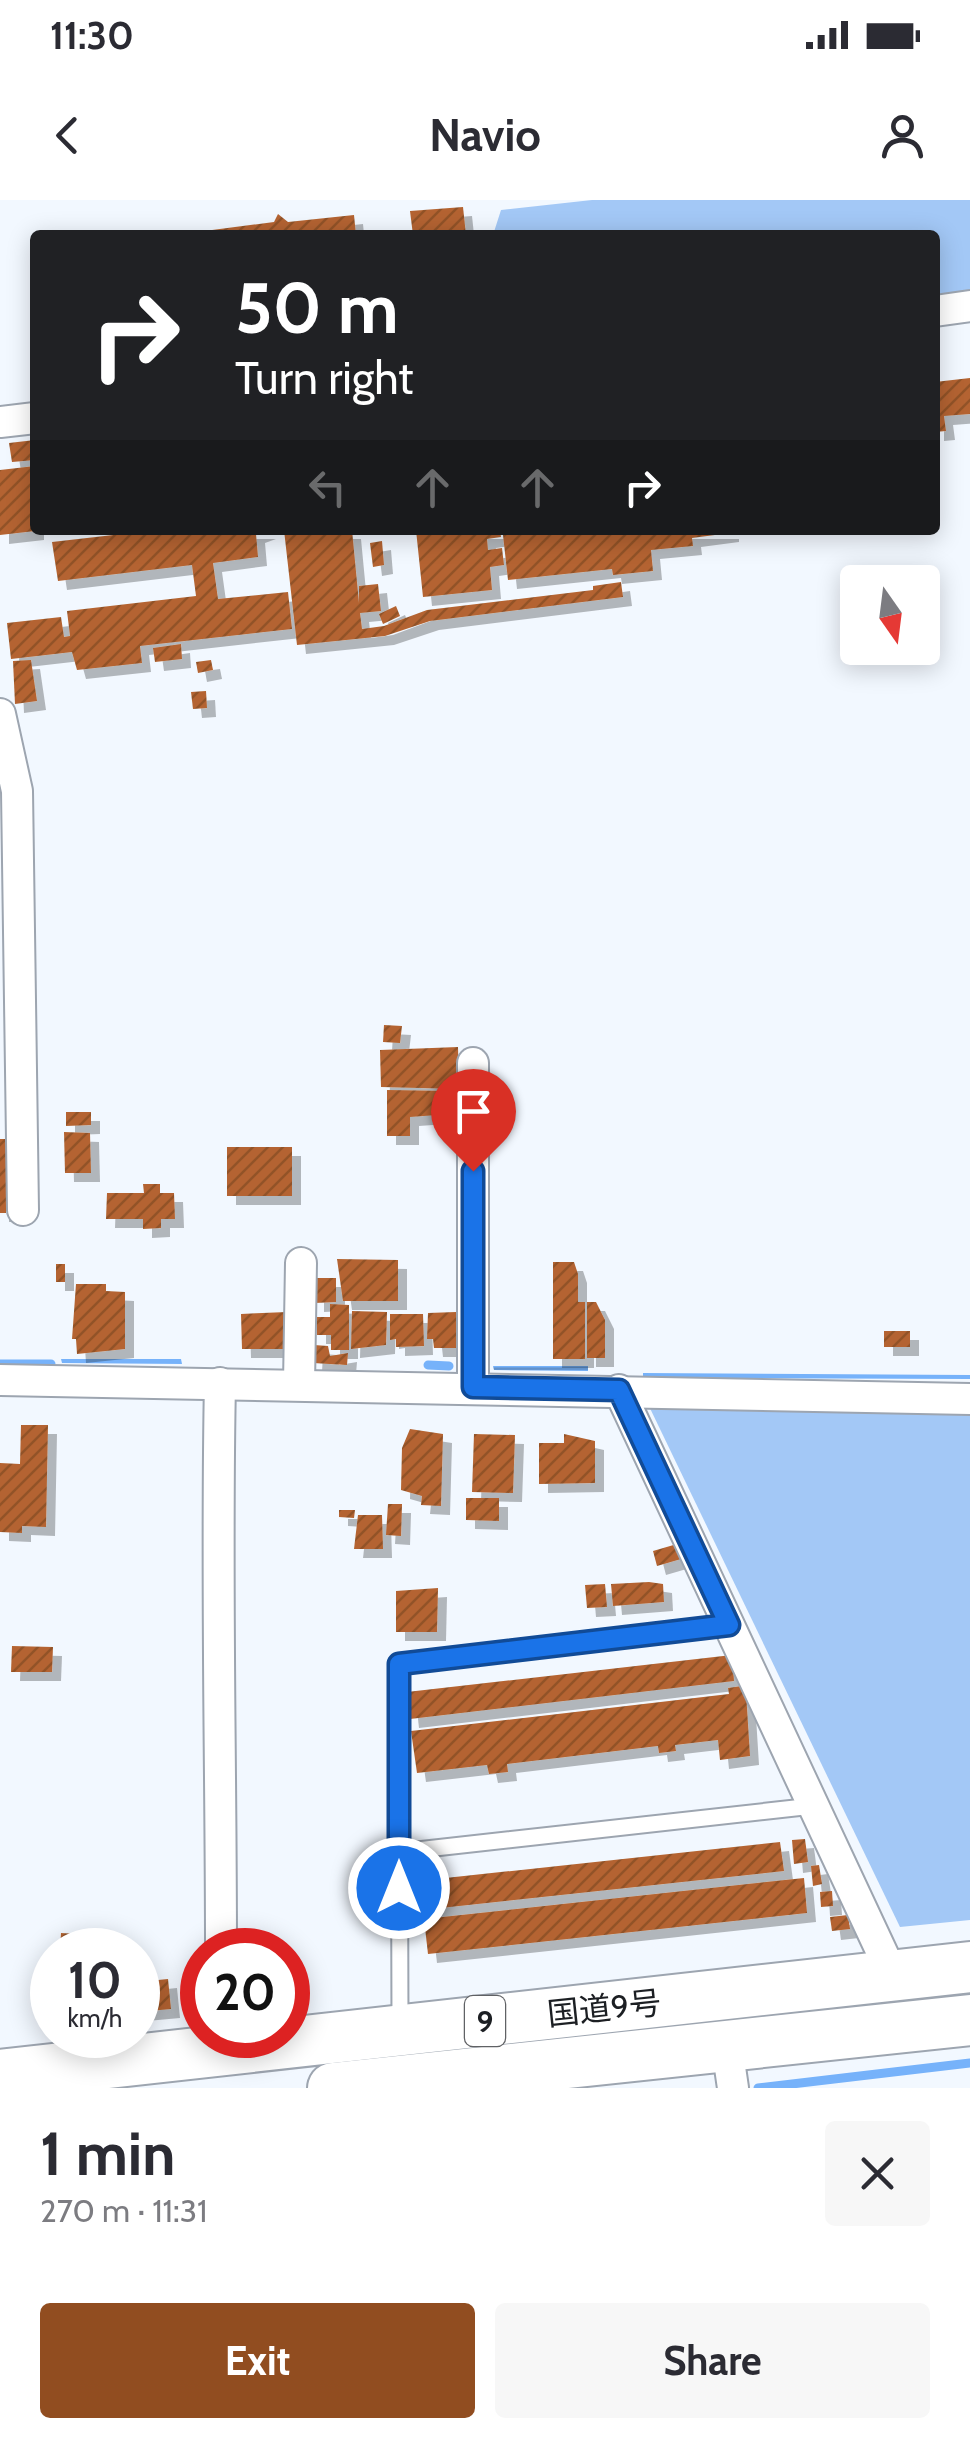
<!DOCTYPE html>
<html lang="en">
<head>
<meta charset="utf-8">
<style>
	:root { --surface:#fff; --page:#f7f7f7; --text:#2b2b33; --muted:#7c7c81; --accent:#914d20 }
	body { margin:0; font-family:Cabin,"Noto Sans JP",sans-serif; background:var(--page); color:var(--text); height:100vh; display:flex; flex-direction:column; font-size:38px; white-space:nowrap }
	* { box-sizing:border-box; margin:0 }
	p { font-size:32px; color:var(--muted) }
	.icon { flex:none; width:55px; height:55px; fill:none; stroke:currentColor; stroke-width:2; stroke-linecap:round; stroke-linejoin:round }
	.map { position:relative; height:1888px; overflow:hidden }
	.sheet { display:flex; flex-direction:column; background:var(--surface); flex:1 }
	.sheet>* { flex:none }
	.banner { position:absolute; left:30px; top:30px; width:910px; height:305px; border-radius:10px; box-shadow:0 5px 25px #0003; background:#202124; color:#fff; overflow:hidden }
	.needle { width:65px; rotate:166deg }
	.buttons { position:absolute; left:840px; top:365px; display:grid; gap:20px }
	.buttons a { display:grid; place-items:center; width:100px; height:100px; border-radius:10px; background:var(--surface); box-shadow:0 5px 25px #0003; font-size:50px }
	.speed { position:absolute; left:30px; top:1728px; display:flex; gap:20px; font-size:50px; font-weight:700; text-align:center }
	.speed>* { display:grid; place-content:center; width:130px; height:130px; border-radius:50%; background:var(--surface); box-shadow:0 5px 25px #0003; line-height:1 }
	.speed small { font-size:25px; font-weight:400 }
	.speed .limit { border:15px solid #d22; background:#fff; color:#111 }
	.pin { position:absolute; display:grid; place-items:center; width:85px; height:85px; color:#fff; margin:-102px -42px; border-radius:50% 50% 50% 0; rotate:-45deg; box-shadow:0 0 10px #0007 }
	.pin .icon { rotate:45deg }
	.me { position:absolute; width:110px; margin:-55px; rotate:0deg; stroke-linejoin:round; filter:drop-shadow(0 0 8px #0008) }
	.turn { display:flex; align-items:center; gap:35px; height:210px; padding:0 40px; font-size:45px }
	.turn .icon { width:130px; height:130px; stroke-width:2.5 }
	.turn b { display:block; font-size:70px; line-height:85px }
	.lanes { display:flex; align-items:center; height:95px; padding:0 40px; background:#0003; justify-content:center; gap:50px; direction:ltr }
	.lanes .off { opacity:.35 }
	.round { display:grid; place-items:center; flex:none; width:105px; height:105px; border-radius:10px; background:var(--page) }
	.headline { display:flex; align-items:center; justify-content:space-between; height:170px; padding:0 40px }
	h1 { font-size:60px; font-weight:800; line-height:75px }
	.action { display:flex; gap:20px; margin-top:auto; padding:20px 40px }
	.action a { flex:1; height:115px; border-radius:10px; background:var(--accent); color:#fff; font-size:40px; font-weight:800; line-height:115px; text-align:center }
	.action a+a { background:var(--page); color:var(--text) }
	.status { display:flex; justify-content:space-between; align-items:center; height:70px; padding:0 50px; background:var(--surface); direction:ltr }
	.status svg { height:28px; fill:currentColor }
	header { display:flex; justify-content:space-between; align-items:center; height:130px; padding:0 40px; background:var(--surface); font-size:45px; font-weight:800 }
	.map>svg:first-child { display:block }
	.green { fill:#a3c8f6 }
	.water { fill:url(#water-rules) }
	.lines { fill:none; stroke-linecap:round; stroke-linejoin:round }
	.stream { stroke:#76b2fa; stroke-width:9 }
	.building { fill:url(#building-hatch); filter:url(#shadow) }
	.service-casing { stroke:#9da5b0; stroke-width:19 }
	.minor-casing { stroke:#9da5b0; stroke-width:34 }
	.trunk-casing { stroke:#9da5b0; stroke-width:54 }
	.service { stroke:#fff; stroke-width:15 }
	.minor { stroke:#fff; stroke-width:30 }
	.trunk { stroke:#fff; stroke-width:50 }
	.route-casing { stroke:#114b97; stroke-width:25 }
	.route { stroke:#1a73e8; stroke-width:18 }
	.labels { text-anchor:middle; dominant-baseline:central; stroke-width:8; stroke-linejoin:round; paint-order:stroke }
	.shield { fill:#fff; stroke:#606265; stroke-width:2.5 }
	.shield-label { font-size:30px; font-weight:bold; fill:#1c1f23 }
	.street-label { font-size:32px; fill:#1c1f23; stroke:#fff }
</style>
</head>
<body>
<div class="status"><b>11:30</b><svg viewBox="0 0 49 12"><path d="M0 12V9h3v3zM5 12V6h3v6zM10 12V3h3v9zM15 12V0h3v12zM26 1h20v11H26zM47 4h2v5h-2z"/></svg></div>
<header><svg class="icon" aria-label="back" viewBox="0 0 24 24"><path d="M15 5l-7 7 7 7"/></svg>Navio<svg class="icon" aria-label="person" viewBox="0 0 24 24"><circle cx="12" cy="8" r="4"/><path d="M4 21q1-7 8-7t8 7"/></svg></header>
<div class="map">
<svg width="970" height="1888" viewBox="0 0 970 1888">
	<defs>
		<pattern id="water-rules" width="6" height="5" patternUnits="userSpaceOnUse" patternTransform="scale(2.5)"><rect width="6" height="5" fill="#76b2fa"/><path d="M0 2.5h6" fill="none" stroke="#6090ca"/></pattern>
		<pattern id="building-hatch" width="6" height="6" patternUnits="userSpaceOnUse" patternTransform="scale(2.5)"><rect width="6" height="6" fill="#b46430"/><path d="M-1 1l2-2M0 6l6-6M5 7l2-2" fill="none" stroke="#925228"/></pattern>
		<filter id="shadow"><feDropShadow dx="9" dy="9" stdDeviation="0" flood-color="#0004"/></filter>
	</defs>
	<rect width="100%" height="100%" fill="#f2f8ff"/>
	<g class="green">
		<polygon points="592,0 970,0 970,91 935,95 935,35 493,35 501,10"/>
		<polygon points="646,1200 970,1208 970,1720 900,1727"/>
	</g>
	<g class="water">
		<polygon points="61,1159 181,1159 182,1164 62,1163"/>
		<polygon points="493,1166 588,1166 588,1171 494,1170"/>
		<polygon points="643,1173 970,1175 970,1179 643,1178"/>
	</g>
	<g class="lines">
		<g class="stream">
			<polyline points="0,1164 51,1164"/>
			<polyline points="428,1165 449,1166"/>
			<polyline points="758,1888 970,1863"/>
		</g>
	</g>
	<g class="building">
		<polygon points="463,7 466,35 413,35 410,11"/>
		<polygon points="278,14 288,22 354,15 356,35 174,35 274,22"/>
		<polygon points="970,178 970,214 944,216 946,231 935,232 935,182"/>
		<polygon points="35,240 35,260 12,262 9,243"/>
		<polygon points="35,266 35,331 0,335 0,270"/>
		<polygon points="157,330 267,330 256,334 258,357 213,363 218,399 288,392 292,429 140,446 142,463 77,470 72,452 11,459 7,423 61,417 64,437 70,436 67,411 196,396 192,365 58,381 52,342"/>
		<polygon points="284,330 352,330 359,403 359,386 378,384 381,411 360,413 362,429 384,426 427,410 593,390 593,386 621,382 623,397 430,421 385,436 297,445"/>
		<polygon points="416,330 500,330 501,337 487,339 488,350 502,348 504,365 490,367 492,390 423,397"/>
		<polygon points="549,330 730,330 730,333 692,338 693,346 651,350 653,371 613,375 612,369 508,380 503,335"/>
		<polygon points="382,341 384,365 373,367 370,343"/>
		<polygon points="396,406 400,416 383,424 379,414"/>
		<polygon points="181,444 182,459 155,462 153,448"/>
		<polygon points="31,460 37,501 15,504 13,461"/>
		<polygon points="211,460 213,470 198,473 196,462"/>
		<polygon points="206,491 207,508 193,509 191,492"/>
		<polygon points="384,825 402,826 400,843 383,842"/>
		<polygon points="458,847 459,889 381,887 380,850"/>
		<polygon points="387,890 450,891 451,914 410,917 410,936 387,936"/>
		<polygon points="66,912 91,912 91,925 66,926"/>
		<polygon points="64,932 90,933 91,973 65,973"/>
		<rect x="0" y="939" width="6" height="74"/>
		<rect x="227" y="947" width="65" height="49"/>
		<polygon points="143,984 160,984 160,993 174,993 175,1019 161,1019 161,1028 143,1029 143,1019 106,1019 107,993 144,993"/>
		<polygon points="337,1059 398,1060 398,1101 343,1101"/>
		<polygon points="553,1062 574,1062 578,1074 578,1102 585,1102 585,1159 553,1159"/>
		<rect x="56" y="1064" width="9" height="18"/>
		<polygon points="315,1078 336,1078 336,1102 315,1103"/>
		<polygon points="76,1084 106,1084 106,1091 125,1092 125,1149 77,1154 76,1139 72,1139"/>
		<polygon points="587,1102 596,1102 605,1120 605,1158 587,1158"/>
		<polygon points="330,1104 349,1105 349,1150 331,1150 331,1135 317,1135 317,1117 330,1117"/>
		<polygon points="352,1111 387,1112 386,1145 351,1149"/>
		<polygon points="287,1112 287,1149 242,1149 241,1114"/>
		<polygon points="456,1112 456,1148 434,1148 433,1139 427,1139 428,1113"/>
		<polygon points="390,1114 423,1114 424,1146 396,1147 396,1139 390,1140"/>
		<rect x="884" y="1131" width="26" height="16"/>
		<polygon points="314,1145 328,1146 330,1156 348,1153 347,1165 313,1163"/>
		<polygon points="21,1225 48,1225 46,1327 22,1326 22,1333 0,1332 0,1263 20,1264"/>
		<polygon points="410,1229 443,1234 441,1306 421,1305 422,1296 401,1290 402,1248"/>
		<polygon points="474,1234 515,1235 513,1293 472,1292"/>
		<polygon points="564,1234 595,1241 595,1283 539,1284 539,1243 564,1243"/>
		<polygon points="466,1298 499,1298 499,1321 466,1320"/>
		<polygon points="388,1304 402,1304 401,1336 386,1335"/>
		<polygon points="339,1310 355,1310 354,1318 339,1317"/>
		<polygon points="358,1315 382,1315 383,1349 354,1349"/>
		<polygon points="677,1344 681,1359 657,1366 653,1351"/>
		<polygon points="649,1382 663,1384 664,1402 613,1406 611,1384"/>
		<polygon points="605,1384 607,1407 587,1408 585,1385"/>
		<polygon points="438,1388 437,1432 396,1432 396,1391"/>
		<polygon points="12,1446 53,1447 52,1472 11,1472"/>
		<polygon points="732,1455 734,1481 410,1519 407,1492"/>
		<polygon points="742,1486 746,1492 750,1556 720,1560 718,1540 675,1545 676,1551 659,1553 658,1546 507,1564 508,1572 489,1574 487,1565 417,1573 411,1531 729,1494 728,1488"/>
		<polygon points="805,1639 808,1662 794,1664 792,1640"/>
		<polygon points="780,1642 784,1671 422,1710 418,1681"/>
		<polygon points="819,1665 822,1684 813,1686 811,1666"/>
		<polygon points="804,1678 807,1713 428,1754 424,1719"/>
		<polygon points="832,1691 833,1706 821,1707 820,1692"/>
		<polygon points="848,1715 850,1729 832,1731 830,1717"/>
		<polygon points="61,1733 94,1735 93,1750 60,1750"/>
		<polygon points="168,1779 171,1809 138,1812 138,1782"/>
	</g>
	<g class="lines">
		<defs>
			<g id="service">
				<polyline points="399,1652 813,1606"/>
				<polyline points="400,1823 399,1464 729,1425"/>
			</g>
			<g id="minor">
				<polyline points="935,111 970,106"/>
				<polyline points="0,222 35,218"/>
				<polyline points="0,514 17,591 23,1010"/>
				<polyline points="473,863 473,1187"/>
				<polyline points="0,1180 970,1199"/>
				<path d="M 220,1183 C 216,1372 221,1561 221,1750"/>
				<polyline points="299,1184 301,1063"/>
				<polyline points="619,1190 893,1776"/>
				<polyline points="727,1847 733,1888"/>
			</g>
			<g id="trunk">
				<polyline points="0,1875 970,1767"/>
				<polyline points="333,1888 970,1820"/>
			</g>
		</defs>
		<use href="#service" class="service-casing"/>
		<use href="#minor" class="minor-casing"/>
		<use href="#trunk" class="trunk-casing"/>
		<use href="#service" class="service"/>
		<use href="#minor" class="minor"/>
		<use href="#trunk" class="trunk"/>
	</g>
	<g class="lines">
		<defs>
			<polyline id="route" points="399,1688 399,1464 729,1425 619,1190 473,1187 473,971"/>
		</defs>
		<use href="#route" class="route-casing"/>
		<use href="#route" class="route"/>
	</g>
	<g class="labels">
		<rect class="shield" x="465" y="1796" width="40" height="50" rx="8"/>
		<g class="shield-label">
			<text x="485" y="1821">9</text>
		</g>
		<g class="street-label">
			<text transform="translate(604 1808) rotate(-6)">国道9号</text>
		</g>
	</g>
</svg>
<div class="buttons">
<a><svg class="needle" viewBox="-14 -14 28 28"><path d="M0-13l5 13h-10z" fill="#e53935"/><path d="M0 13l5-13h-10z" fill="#7c7c81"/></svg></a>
</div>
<div class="speed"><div>10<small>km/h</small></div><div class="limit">20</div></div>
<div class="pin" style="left:473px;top:971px;background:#d93025"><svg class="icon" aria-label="arrive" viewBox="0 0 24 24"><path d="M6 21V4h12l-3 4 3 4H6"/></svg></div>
<svg class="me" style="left:399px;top:1688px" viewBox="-20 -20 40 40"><circle r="17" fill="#1a73e8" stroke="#fff" stroke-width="3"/><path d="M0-11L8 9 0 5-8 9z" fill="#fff"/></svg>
<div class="banner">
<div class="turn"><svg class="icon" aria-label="right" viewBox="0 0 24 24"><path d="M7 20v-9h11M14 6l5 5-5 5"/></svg><div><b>50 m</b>Turn right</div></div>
<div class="lanes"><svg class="icon off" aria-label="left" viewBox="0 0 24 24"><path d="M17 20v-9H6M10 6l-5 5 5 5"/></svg><svg class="icon off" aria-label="ahead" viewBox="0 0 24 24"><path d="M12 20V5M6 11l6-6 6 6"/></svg><svg class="icon off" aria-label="ahead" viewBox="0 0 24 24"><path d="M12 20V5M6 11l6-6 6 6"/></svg><svg class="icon" aria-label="right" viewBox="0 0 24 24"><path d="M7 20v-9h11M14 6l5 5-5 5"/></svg></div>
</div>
</div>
<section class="sheet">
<div class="headline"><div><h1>1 min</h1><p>270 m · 11:31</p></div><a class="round"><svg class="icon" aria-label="close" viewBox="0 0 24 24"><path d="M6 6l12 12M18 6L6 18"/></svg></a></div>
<div class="action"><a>Exit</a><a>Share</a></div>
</section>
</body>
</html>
